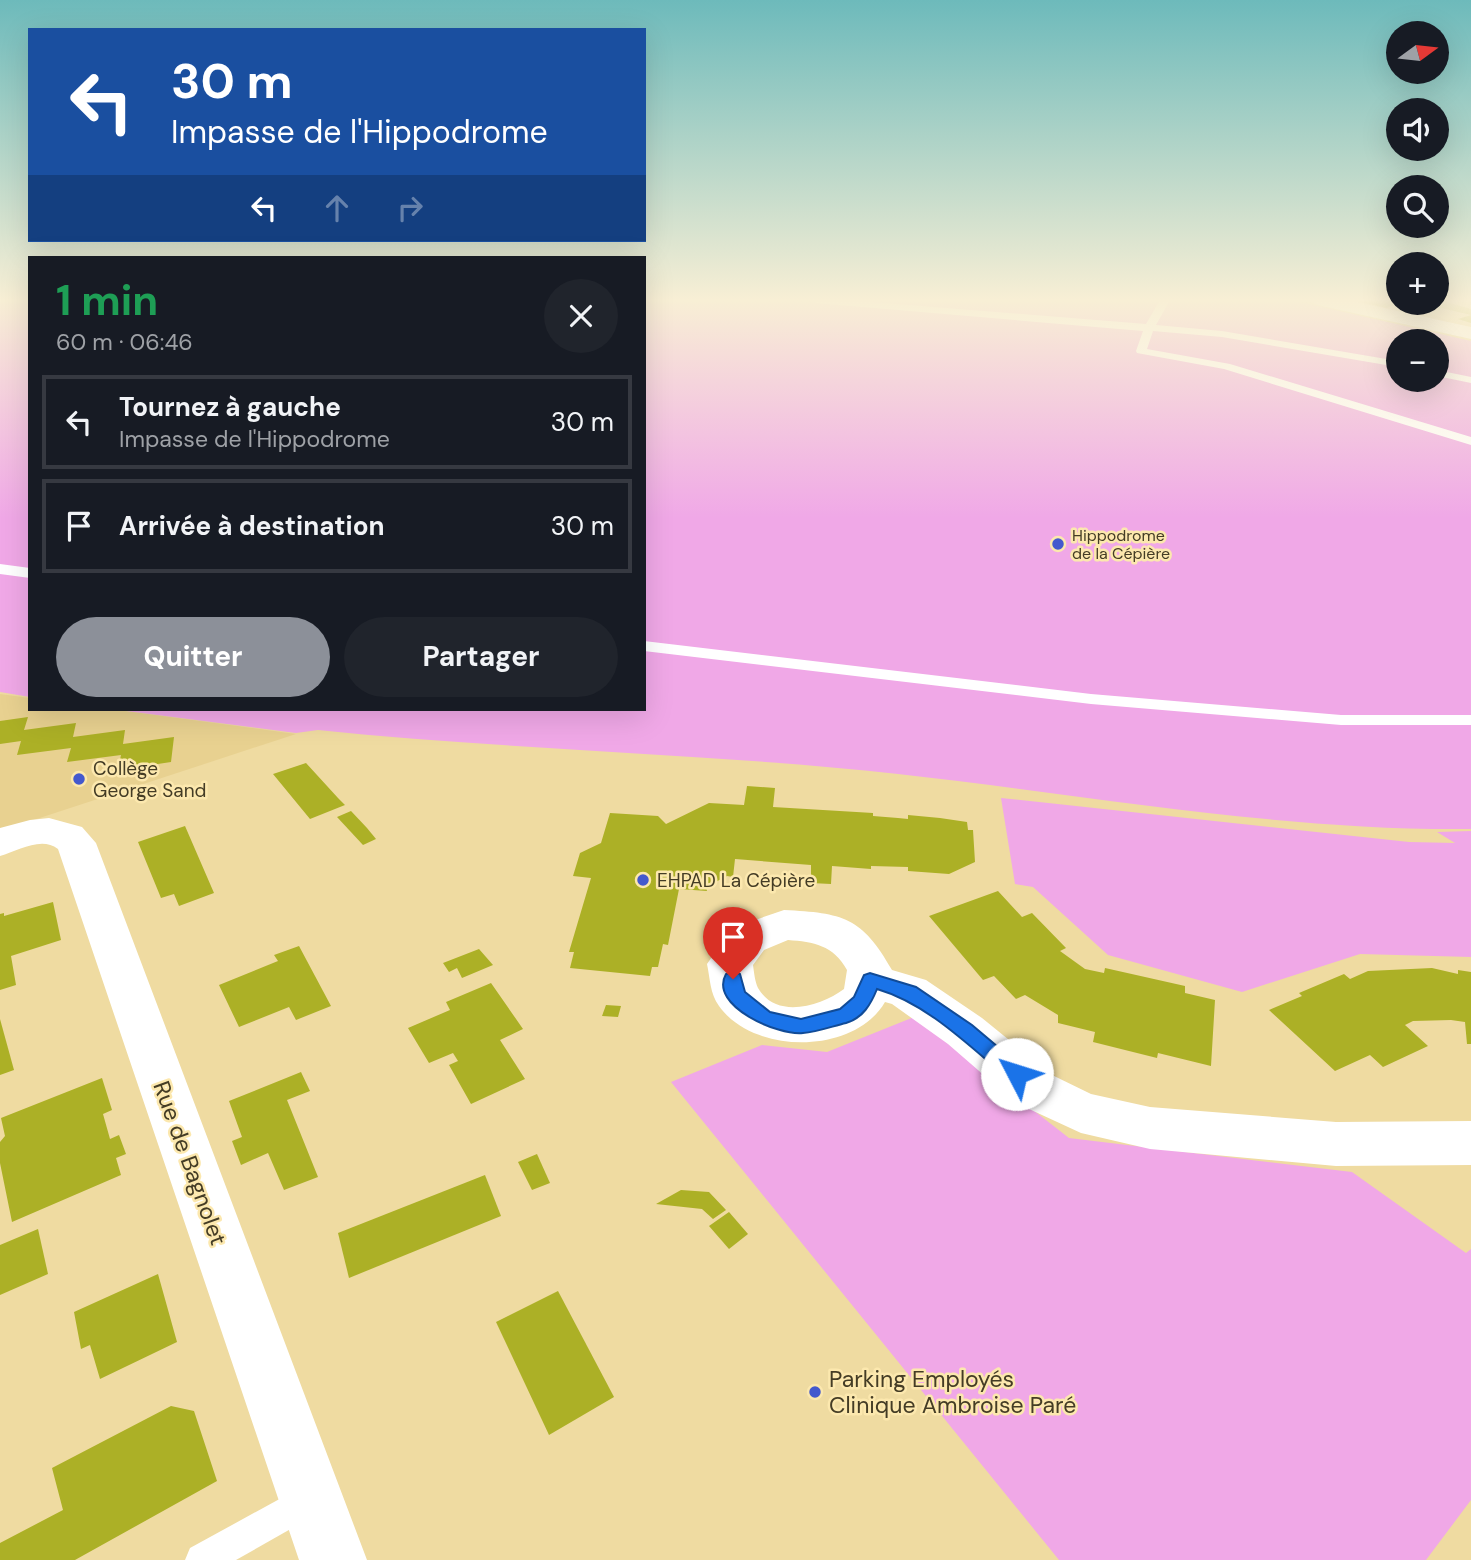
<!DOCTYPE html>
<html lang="fr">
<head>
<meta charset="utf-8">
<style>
	:root { --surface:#171b24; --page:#20242c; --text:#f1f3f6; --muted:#9ea1a6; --line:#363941; --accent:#8c9099 }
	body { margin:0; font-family:"DM Sans",sans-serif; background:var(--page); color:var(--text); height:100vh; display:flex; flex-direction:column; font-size:26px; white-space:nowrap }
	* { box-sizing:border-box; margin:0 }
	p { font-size:23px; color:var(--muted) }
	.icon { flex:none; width:38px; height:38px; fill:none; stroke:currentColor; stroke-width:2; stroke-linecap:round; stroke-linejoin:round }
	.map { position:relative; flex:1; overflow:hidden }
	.panel { position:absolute; left:28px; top:256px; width:618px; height:455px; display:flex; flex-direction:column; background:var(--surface); border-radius:0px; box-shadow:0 7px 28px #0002 }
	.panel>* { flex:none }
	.hud { position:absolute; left:28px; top:28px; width:618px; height:214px; border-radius:0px; box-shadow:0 7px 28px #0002; background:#1a4fa0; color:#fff; overflow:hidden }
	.needle { width:46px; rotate:75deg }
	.controls { position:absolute; left:1386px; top:21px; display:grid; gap:14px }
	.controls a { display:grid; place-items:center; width:63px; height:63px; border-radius:50%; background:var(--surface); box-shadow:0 7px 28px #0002; font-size:35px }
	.pin { position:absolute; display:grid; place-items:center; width:60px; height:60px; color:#fff; margin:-72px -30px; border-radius:50% 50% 50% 0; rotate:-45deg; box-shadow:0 0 7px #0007 }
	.pin .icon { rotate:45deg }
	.me { position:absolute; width:77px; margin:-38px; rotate:310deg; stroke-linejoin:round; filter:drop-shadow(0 0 5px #0008) }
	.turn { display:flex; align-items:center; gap:24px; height:147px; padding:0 28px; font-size:32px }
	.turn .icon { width:91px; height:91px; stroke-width:2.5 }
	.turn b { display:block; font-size:49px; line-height:60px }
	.lanes { display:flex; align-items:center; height:66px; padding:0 28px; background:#0003; justify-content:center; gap:35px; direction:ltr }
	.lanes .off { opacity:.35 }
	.round { display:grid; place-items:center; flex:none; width:74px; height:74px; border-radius:37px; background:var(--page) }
	.summary { display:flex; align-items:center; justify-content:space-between; height:119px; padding:0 28px }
	h1 { font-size:42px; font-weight:700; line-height:52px; color:#1e9e55 }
	.cta { display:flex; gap:14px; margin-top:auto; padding:14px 28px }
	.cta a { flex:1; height:80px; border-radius:42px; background:var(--accent); color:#fff; font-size:28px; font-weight:700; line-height:80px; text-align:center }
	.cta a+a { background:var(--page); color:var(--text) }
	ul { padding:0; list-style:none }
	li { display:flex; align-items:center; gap:21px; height:94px; margin:0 14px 10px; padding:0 14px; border:4px solid var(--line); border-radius:0px }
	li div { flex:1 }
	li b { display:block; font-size:26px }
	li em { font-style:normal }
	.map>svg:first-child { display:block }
	.built { fill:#e8d190 }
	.green { fill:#f0a8e7; fill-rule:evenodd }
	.building { fill:#acb026 }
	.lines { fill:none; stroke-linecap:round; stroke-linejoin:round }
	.service { fill:#fff; fill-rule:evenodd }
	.minor { fill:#fff; fill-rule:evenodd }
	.route { fill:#1a73e8; stroke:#114b97; stroke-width:2 }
	.poi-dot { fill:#4459cd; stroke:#fce8ae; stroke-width:2.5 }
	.labels { text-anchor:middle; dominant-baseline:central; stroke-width:5; stroke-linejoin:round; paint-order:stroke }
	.far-poi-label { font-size:16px; fill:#443c25; stroke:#fce8ae; text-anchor:start }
	.poi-label { font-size:19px; fill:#443c25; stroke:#fce8ae; text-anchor:start }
	.near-street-label { font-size:23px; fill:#443c25; stroke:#fce8ae }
	.near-poi-label { font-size:23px; fill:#443c25; stroke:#fce8ae; text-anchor:start }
</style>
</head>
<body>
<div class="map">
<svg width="1471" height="1560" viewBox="0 0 1471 1560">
	<rect width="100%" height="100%" fill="#efdba1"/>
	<polygon class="built" points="0,694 30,698 30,709 110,709 296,734 0,831"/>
	<g class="green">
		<polygon points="0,300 30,300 30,697 0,692"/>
		<path d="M 644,300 L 1291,300 L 1471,341 L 1471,829 C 1279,831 1088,795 898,774 C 706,753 511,750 318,730 L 296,733 L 111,709 L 644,709 ZM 1398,341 L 1437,341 L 1437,380 L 1398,380 Z"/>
		<polygon points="1001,798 1409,842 1455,843 1437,832 1471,831 1471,957 1360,954 1242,992 1108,955 1033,887 1015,884"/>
		<polygon points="914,1017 1069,1138 1352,1172 1466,1253 1471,1249 1471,1500 1426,1560 1059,1560 671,1082 762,1045 827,1052"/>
	</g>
	<g class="building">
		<polygon points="1354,300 1398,300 1398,304 1386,308"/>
		<polygon points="1443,301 1471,309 1471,323 1458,319 1471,315 1429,305"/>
		<polygon points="28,717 24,730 76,723 73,737 125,730 123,744 174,737 171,762 118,770 121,755 67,762 71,748 17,755 21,741 0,744 0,721"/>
		<polygon points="306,763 338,798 345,805 310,819 273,774"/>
		<polygon points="747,786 775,788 773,807 873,813 873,816 898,818 908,819 908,815 940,818 967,822 968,830 973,830 975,862 949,874 908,871 908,867 871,866 871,869 832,866 831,884 811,883 811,865 735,859 733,877 727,876 706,887 707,891 679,889 668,945 663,944 658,967 652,967 650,976 570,968 574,952 569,952 591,878 573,876 580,853 601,843 610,813 658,816 666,824 709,803 744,805"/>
		<polygon points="351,811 367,828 376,839 363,845 337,817"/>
		<polygon points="185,826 214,893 179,906 174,894 161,898 138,842"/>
		<polygon points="998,891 1022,917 1032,913 1066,948 1060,951 1085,969 1104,973 1105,968 1185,986 1185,993 1215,1000 1211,1066 1158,1053 1157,1058 1093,1042 1095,1032 1058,1023 1058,1015 1025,995 1016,999 994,976 983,980 929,916"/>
		<polygon points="53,902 61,940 11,956 16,985 0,990 0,914 4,913 4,916"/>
		<polygon points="299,946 331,1006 296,1020 289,1007 239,1027 219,985 278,961 274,955"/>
		<polygon points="479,949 493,965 462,978 457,968 449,972 443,963"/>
		<polygon points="1432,968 1458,974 1458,970 1471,972 1471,1044 1467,1044 1465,1022 1451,1020 1413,1021 1405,1025 1428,1046 1383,1067 1370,1055 1335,1071 1269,1010 1302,996 1299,993 1344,974 1350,979 1368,971"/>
		<polygon points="491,983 523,1029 500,1040 525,1079 471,1104 449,1065 458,1061 453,1053 429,1063 408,1028 450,1010 446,1002"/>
		<polygon points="606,1005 621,1006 618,1017 602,1016"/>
		<polygon points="0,1019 14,1070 0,1075"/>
		<polygon points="301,1072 310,1091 287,1100 318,1177 284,1190 268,1153 241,1165 232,1141 242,1137 229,1101"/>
		<polygon points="102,1078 112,1110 103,1114 110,1139 119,1135 126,1154 116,1158 121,1175 12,1222 0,1163 0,1142 5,1136 1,1118"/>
		<polygon points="537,1154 550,1183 532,1190 518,1162"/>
		<polygon points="485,1175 501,1216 349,1278 338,1233"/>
		<polygon points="681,1190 709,1192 726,1210 713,1219 702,1209 656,1204"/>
		<polygon points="729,1212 748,1234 729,1249 709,1226"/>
		<polygon points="38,1229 48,1274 0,1295 0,1245"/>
		<polygon points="158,1274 177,1342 100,1379 90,1345 81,1349 74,1312"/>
		<polygon points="558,1291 614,1397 549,1435 496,1322"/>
		<polygon points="171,1406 194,1411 217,1481 75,1560 0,1560 0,1543 63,1510 52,1468"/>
	</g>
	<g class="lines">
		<g class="service">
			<polygon points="811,300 846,300 1146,324 1160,300 1170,300 1156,325 1222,331 1398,361 1398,367 1222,337 1153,331 1147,349 1230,364 1471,437 1471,445 1224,369 1137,353 1136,351 1143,331 816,303"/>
			<polygon points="1437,370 1471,377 1471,383 1437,376"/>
			<polygon points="0,564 30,568 30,578 0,574"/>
			<polygon points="644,641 1091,694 1341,715 1471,715 1471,725 1341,725 1091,704 644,651"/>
			<polygon points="305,1485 317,1490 322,1502 317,1514 236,1560 185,1560 190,1548"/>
		</g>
		<g class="minor">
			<polygon points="1312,300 1347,300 1471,327 1471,339 1322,306 1315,304"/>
			<path d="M 49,818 L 82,827 L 96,843 L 367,1560 L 299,1560 L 58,849 C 41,836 18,851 0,856 L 0,828 L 30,820 Z"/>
			<path d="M 784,910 C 843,913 862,917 892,970 L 926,980 L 982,1018 L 1052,1075 L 1091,1094 L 1150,1107 L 1336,1122 L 1471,1121 L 1471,1165 L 1336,1166 L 1150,1149 L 1081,1133 L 1016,1103 L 948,1044 L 892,1004 L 885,1002 C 854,1055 754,1055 719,1006 C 710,994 710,978 707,964 L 732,928 ZM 788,940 C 814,942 833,945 847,970 L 844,989 C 821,1006 776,1020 758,988 C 755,982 754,972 753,965 L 764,950 Z"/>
		</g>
	</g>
	<linearGradient id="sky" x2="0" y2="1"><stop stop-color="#6dbabb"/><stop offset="0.58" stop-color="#f8efd5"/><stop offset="1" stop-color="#f8efd5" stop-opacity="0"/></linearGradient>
	<rect width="1471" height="518" fill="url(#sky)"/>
	<path class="route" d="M 733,972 L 740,974 L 745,992 L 770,1012 L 801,1019 L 840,1009 L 854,997 L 864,975 L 870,973 L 916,987 L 972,1025 L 1024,1069 L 1027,1074 L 1024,1080 L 1017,1082 L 1010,1080 C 969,1046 928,1004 877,989 C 871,1004 863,1018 846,1023 C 833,1026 817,1032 803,1033 C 779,1036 708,1006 726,974 Z"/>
	<g class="poi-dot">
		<circle cx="1058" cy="544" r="7"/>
		<circle cx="79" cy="779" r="7"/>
		<circle cx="643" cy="880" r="7"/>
		<circle cx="815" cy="1392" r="7"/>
	</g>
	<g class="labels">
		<g class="far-poi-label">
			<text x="1072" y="535">Hippodrome<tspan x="1072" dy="18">de la Cépière</tspan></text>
		</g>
		<g class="poi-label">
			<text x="93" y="768">Collège<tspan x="93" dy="22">George Sand</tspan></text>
			<text x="657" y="880">EHPAD La Cépière</text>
		</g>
		<g class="near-street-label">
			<text transform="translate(190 1163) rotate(70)">Rue de Bagnolet</text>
		</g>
		<g class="near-poi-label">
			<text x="829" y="1379">Parking Employés<tspan x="829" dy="26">Clinique Ambroise Paré</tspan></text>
		</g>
	</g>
</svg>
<div class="controls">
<a><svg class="needle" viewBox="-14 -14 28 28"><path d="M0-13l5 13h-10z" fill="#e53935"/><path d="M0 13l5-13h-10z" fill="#9ea1a6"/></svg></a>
<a><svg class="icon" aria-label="sound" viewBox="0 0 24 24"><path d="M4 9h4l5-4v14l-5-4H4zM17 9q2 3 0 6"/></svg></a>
<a><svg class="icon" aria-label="search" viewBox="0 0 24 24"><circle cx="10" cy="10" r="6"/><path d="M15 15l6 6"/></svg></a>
<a>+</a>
<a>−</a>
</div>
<div class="pin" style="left:733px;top:979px;background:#d93025"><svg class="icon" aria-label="arrive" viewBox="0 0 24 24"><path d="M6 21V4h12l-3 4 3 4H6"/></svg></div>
<svg class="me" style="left:1017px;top:1074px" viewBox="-20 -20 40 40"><circle r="19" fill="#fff"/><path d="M0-13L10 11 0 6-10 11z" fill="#1a73e8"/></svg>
<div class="hud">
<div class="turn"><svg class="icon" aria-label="left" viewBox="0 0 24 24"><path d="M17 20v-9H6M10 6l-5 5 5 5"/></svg><div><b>30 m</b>Impasse de l'Hippodrome</div></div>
<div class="lanes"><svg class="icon" aria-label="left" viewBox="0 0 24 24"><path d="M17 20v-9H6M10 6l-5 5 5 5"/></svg><svg class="icon off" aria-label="ahead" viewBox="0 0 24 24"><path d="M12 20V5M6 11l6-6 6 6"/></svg><svg class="icon off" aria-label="right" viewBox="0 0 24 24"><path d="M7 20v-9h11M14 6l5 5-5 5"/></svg></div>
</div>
<section class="panel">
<div class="summary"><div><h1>1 min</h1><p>60 m · 06:46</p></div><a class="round"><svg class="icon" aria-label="close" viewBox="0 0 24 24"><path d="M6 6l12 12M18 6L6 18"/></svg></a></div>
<ul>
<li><svg class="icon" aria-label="left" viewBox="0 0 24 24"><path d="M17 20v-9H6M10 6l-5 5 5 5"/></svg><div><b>Tournez à gauche</b><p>Impasse de l'Hippodrome</p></div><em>30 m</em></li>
<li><svg class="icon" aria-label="arrive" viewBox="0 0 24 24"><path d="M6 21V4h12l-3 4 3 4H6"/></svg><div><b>Arrivée à destination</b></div><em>30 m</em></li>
</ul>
<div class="cta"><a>Quitter</a><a>Partager</a></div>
</section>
</div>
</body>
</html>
